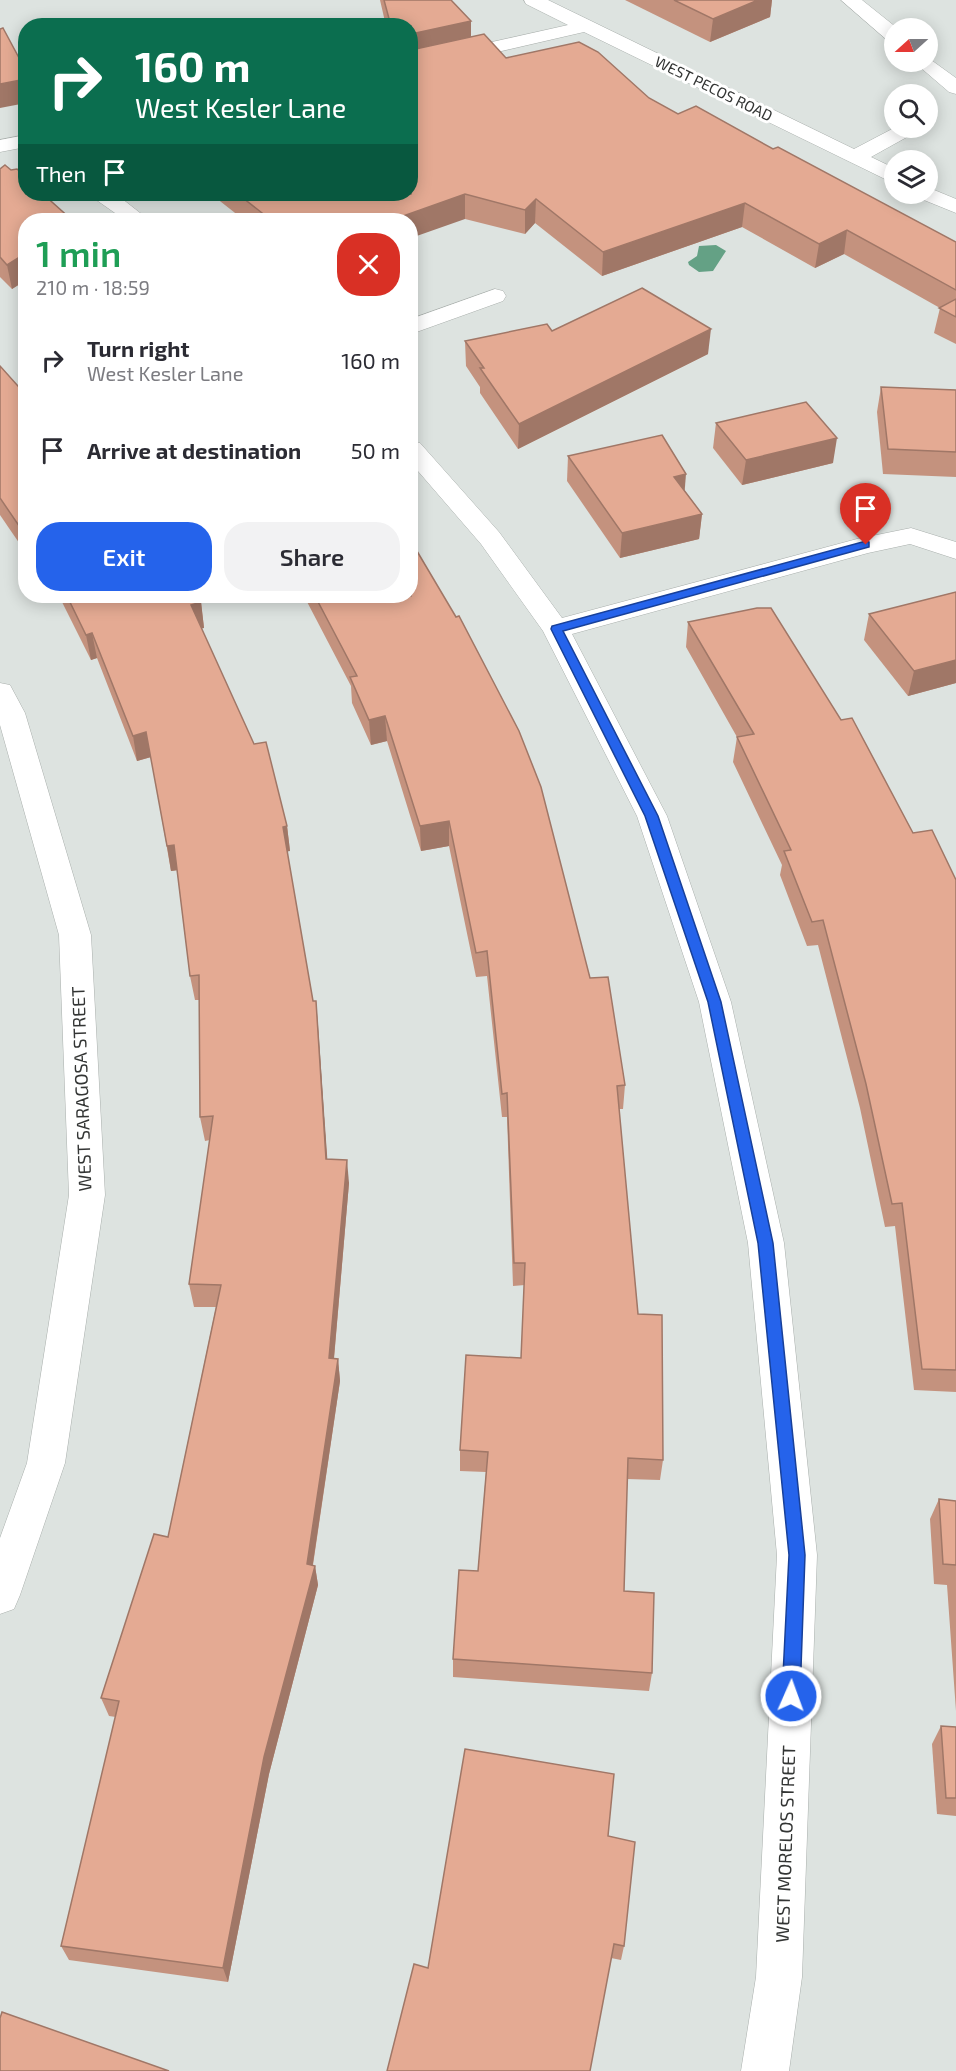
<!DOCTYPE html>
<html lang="en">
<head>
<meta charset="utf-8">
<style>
	:root { --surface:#fff; --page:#f2f2f3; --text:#2b2b33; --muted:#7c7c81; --accent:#2563eb }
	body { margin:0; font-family:"Exo 2",sans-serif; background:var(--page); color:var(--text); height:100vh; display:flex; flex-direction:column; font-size:22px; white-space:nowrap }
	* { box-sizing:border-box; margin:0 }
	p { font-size:20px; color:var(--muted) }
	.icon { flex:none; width:33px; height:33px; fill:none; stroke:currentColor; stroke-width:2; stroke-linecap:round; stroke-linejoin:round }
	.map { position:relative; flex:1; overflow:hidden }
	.sheet { position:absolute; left:18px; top:213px; width:400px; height:390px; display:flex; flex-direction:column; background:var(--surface); border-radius:24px; box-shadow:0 3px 15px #0003 }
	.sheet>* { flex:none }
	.guide { position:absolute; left:18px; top:18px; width:400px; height:183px; border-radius:24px; box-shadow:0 3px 15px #0003; background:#0b6e4f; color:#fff; overflow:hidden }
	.needle { width:39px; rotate:249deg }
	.buttons { position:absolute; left:884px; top:18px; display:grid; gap:12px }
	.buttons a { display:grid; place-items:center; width:54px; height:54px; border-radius:50%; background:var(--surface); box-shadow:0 3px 15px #0003; font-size:30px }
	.pin { position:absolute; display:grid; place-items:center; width:51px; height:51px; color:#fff; margin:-62px -26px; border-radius:50% 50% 50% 0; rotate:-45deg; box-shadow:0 0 6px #0007 }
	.pin .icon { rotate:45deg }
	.me { position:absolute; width:66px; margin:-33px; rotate:2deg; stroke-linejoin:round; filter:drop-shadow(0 0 4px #0008) }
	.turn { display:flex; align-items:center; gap:21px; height:126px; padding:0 18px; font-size:27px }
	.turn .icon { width:78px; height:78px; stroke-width:2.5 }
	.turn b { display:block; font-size:42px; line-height:51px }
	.then { display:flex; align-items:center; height:57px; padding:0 18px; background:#0003; gap:12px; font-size:22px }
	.round { display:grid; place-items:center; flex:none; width:63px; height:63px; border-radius:24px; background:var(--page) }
	.head { display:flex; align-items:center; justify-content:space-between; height:102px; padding:0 18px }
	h1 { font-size:36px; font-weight:600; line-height:45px; color:#1e9e55 }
	.cta { display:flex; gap:12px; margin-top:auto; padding:12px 18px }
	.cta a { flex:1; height:69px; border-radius:24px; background:var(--accent); color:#fff; font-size:24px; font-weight:600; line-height:69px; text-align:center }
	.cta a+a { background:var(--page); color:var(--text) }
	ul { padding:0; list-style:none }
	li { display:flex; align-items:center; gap:18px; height:90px; padding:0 18px }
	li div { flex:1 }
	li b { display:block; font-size:22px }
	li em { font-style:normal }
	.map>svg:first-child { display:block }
	.water { fill:#64a185 }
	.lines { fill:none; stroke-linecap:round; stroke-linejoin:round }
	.minor-casing { stroke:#a9afac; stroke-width:1 }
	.tertiary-casing { stroke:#a9afac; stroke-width:1 }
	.minor { fill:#fff; fill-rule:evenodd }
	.tertiary { fill:#fff; fill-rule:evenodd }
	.wall { fill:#c4927e }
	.shaded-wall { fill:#a07767 }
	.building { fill:#e4aa93; stroke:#a07767; stroke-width:1.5 }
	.route { fill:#2563eb; stroke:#184099; stroke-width:1.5 }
	.labels { text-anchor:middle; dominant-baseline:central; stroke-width:6; stroke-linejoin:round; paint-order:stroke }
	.far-street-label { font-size:15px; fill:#333534; stroke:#fff }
	.street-label { font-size:18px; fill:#333534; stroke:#fff }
</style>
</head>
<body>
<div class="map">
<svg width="956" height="2071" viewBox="0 0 956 2071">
	<rect width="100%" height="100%" fill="#dde3e0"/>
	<polygon class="water" points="716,245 726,251 713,271 699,272 689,265 688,262 697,256 699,246"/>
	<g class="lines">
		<defs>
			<g id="minor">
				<polygon points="524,0 548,0 854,149 894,128 919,128 916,132 871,157 894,168 894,182 887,180 584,32 411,72 411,60 568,25 526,4"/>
				<polygon points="26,135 26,147 0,152 0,140"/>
				<polygon points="927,187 956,199 956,213 919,198 917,194 927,194"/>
				<polygon points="93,194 116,194 149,220 125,220 95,199"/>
				<polygon points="495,289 503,291 506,296 503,301 411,334 411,319"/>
				<polygon points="411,441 420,443 499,532 562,618 857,539 911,528 956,542 956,559 910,544 868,553 572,634 667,816 731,1002 784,1243 817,1555 802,1977 789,2071 741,2071 756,1977 777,1555 748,1243 699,1002 637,816 543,631 481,544 411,463"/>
				<polygon points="0,683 10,685 25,713 91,935 105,1195 65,1463 20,1595 14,1609 0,1614 0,1538 27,1463 69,1195 59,935 0,725"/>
			</g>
			<g id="tertiary">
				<polygon points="841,0 862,0 897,28 894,28 894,42 887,40"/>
				<polygon points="927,57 956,78 956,94 949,92 914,62 927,62"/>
			</g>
		</defs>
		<use href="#minor" class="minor-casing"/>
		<use href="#tertiary" class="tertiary-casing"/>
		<use href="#minor" class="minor"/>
		<use href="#tertiary" class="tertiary"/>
	</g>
	<g class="wall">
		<polygon points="380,0 451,0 471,21 471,37 506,58 649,98 678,114 773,149 956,242 956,344 934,333 940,308 844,254 815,268 742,227 602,276 535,223 525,234 465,219 411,220 244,220 211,194 203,196 199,194 411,194 411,26 386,26"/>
		<polygon points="625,0 772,0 770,17 710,42"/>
		<polygon points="0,169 26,220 26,280 12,289 0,277"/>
		<polygon points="552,331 708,354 518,449 480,393 480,387 466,366 465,341"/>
		<polygon points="0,366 26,395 26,553 0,515"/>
		<polygon points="881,387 956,390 956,477 883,474 877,412"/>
		<polygon points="716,423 833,463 742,485 713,448"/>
		<polygon points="568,456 685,491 702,514 699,539 620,558 567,481"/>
		<polygon points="956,592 956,683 908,696 864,640 869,614"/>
		<polygon points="59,596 197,596 201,602 204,628 201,628 287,826 290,851 287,851 313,1001 316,1001 327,1159 349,1183 334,1359 338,1359 340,1381 313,1565 315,1566 318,1585 269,1774 228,1982 69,1960 61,1946 116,1717 109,1716 101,1698 168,1537 216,1307 194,1307 189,1284 210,1140 205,1141 200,1117 200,1000 195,1000 190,976 177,870 171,871 151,757 137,761 97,658 91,660"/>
		<polygon points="304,596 411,596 590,978 625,1085 623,1109 619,1109 638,1314 663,1460 660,1480 627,1479 624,1591 652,1673 649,1691 453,1677 453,1659 478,1571 486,1472 460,1471 460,1450 521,1358 525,1285 513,1286 507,1117 502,1117 487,976 476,977 449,846 421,851 387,741 371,745 352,703 351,686"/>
		<polygon points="688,622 841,720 913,833 956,880 956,1397 956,1392 914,1390 895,1226 885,1227 860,1108 818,945 807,946 780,875 782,865 733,762 737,737 686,647"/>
		<polygon points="939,1499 956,1501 956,1711 947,1585 934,1584 930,1519"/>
		<polygon points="941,1726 956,1727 956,1816 937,1814 932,1744"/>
		<polygon points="608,1836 624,1946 621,1960 611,1958 428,1968"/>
	</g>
	<g class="shaded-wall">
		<polygon points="758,0 772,0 770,17 710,42 713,19"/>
		<polygon points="471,21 471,44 411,58 411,34"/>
		<polygon points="26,79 26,103 0,108 0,84"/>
		<polygon points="203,194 211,194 203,196"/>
		<polygon points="465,194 465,219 411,238 411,220 392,220"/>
		<polygon points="536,199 535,223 525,234 525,210"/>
		<polygon points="745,203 742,227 602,276 603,252"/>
		<polygon points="847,230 844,254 815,268 819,244"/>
		<polygon points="26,253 26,280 12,289 7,265"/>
		<polygon points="711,329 708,354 518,449 519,424"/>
		<polygon points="837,438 833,463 742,485 746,460"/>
		<polygon points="686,474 684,499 674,477"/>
		<polygon points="702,514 699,539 620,558 622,533"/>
		<polygon points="201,602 204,628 194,630 191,605"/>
		<polygon points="92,633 97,658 91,660 86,635"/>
		<polygon points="956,660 956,683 908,696 914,671"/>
		<polygon points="385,716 387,741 371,745 369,720"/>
		<polygon points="146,732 151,757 137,761 133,736"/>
		<polygon points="449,821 449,846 421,851 420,826"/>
		<polygon points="287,826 290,851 285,852 283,827"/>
		<polygon points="174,845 179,870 171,871 167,846"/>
		<polygon points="316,1001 318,1025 329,1183 326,1159"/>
		<polygon points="347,1160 349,1183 332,1380 329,1358"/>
		<polygon points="338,1359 340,1381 310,1583 307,1564"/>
		<polygon points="315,1566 318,1585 269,1774 228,1982 223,1968 264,1757"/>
	</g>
	<g class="building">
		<polygon points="384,0 451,0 471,21 411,34 411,26 391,26"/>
		<polygon points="674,0 758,0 713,19"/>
		<polygon points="3,28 26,71 26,79 0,84 0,29"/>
		<polygon points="484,34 506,58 579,42 598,52 649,98 678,114 696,106 773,149 778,147 956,242 956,290 847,230 819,244 745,203 603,252 536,199 525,210 465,194 392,220 271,220 238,194 411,194 411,50"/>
		<polygon points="5,165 11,170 17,169 26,177 26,194 43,194 72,220 26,220 26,253 7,265 0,257 0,169"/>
		<polygon points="642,288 711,329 519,424 480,368 484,368 465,341 547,324 552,331"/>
		<polygon points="956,299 956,317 939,308"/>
		<polygon points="0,366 26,395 26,536 0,498"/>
		<polygon points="881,387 956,390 956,452 888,449"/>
		<polygon points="806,402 837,438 746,460 716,423"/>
		<polygon points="662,435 686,474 674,477 702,514 622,533 568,456"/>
		<polygon points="411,541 456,617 459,616 519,731 541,787 590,978 608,977 625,1085 617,1086 638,1314 662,1315 663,1460 628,1458 624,1591 654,1593 652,1673 453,1659 459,1570 478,1571 488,1452 460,1450 466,1355 521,1358 525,1263 514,1263 507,1093 502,1094 487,951 476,953 449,821 420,826 385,716 369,720 350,677 357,676 315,596 411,596"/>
		<polygon points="956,592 956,660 914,671 869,614"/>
		<polygon points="67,596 197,596 201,602 191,605 254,744 266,742 287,826 283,827 313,1001 316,1001 326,1159 347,1160 329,1358 338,1359 307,1564 315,1566 264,1757 223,1968 61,1946 119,1701 101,1698 154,1534 168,1537 221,1285 189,1284 213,1116 200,1117 199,975 190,976 174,845 167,846 146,732 133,736 92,633 86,635"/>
		<polygon points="757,608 771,608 841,720 852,718 913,833 932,830 956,880 956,1370 922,1369 902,1203 892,1204 866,1084 823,920 812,922 784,851 791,850 737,737 754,734 688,622"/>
		<polygon points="939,1499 956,1501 956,1565 943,1564"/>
		<polygon points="941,1726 956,1727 956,1798 946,1798"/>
		<polygon points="465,1749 614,1774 608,1836 635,1842 624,1946 614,1944 590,2071 387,2071 414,1964 428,1968"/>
		<polygon points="2,2012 169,2071 0,2071 0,2018"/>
	</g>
	<polygon class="route" points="866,541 869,542 869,547 563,631 658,816 721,1002 773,1243 805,1555 800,1696 797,1702 791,1705 785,1702 782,1696 789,1555 758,1243 708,1002 645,816 551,629 552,626"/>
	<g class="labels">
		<g class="far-street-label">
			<text transform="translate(714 88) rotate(26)">WEST PECOS ROAD</text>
		</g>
		<g class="street-label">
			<text transform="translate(81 1089) rotate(-92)">WEST SARAGOSA STREET</text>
			<text transform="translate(785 1844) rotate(-88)">WEST MORELOS STREET</text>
		</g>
	</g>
</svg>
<div class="buttons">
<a><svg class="needle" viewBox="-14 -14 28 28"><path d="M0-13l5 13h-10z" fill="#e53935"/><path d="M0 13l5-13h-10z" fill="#7c7c81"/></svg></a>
<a><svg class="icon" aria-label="search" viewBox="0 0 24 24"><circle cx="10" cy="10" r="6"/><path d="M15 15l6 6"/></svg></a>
<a><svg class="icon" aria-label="layers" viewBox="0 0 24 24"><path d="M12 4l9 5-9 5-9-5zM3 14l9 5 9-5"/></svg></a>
</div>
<div class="pin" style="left:866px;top:545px;background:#d93025"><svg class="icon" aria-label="arrive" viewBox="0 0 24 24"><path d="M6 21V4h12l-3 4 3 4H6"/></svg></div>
<svg class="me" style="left:791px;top:1696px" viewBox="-20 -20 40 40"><circle r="17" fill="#2563eb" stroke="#fff" stroke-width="3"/><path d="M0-11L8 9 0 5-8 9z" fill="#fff"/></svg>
<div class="guide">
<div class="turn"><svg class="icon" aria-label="right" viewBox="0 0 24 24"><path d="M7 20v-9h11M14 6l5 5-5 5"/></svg><div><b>160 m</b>West Kesler Lane</div></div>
<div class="then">Then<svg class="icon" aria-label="arrive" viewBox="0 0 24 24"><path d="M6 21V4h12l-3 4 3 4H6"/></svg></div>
</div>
<section class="sheet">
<div class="head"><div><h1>1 min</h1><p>210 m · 18:59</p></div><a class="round" style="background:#d93025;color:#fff"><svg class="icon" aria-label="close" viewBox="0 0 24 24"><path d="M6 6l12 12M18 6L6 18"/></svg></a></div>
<ul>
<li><svg class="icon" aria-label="right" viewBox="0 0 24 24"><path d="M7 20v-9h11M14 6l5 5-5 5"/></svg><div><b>Turn right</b><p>West Kesler Lane</p></div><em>160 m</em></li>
<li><svg class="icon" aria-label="arrive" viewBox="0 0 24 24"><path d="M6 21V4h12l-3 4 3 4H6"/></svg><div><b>Arrive at destination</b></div><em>50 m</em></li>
</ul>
<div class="cta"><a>Exit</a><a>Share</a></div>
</section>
</div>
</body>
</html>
